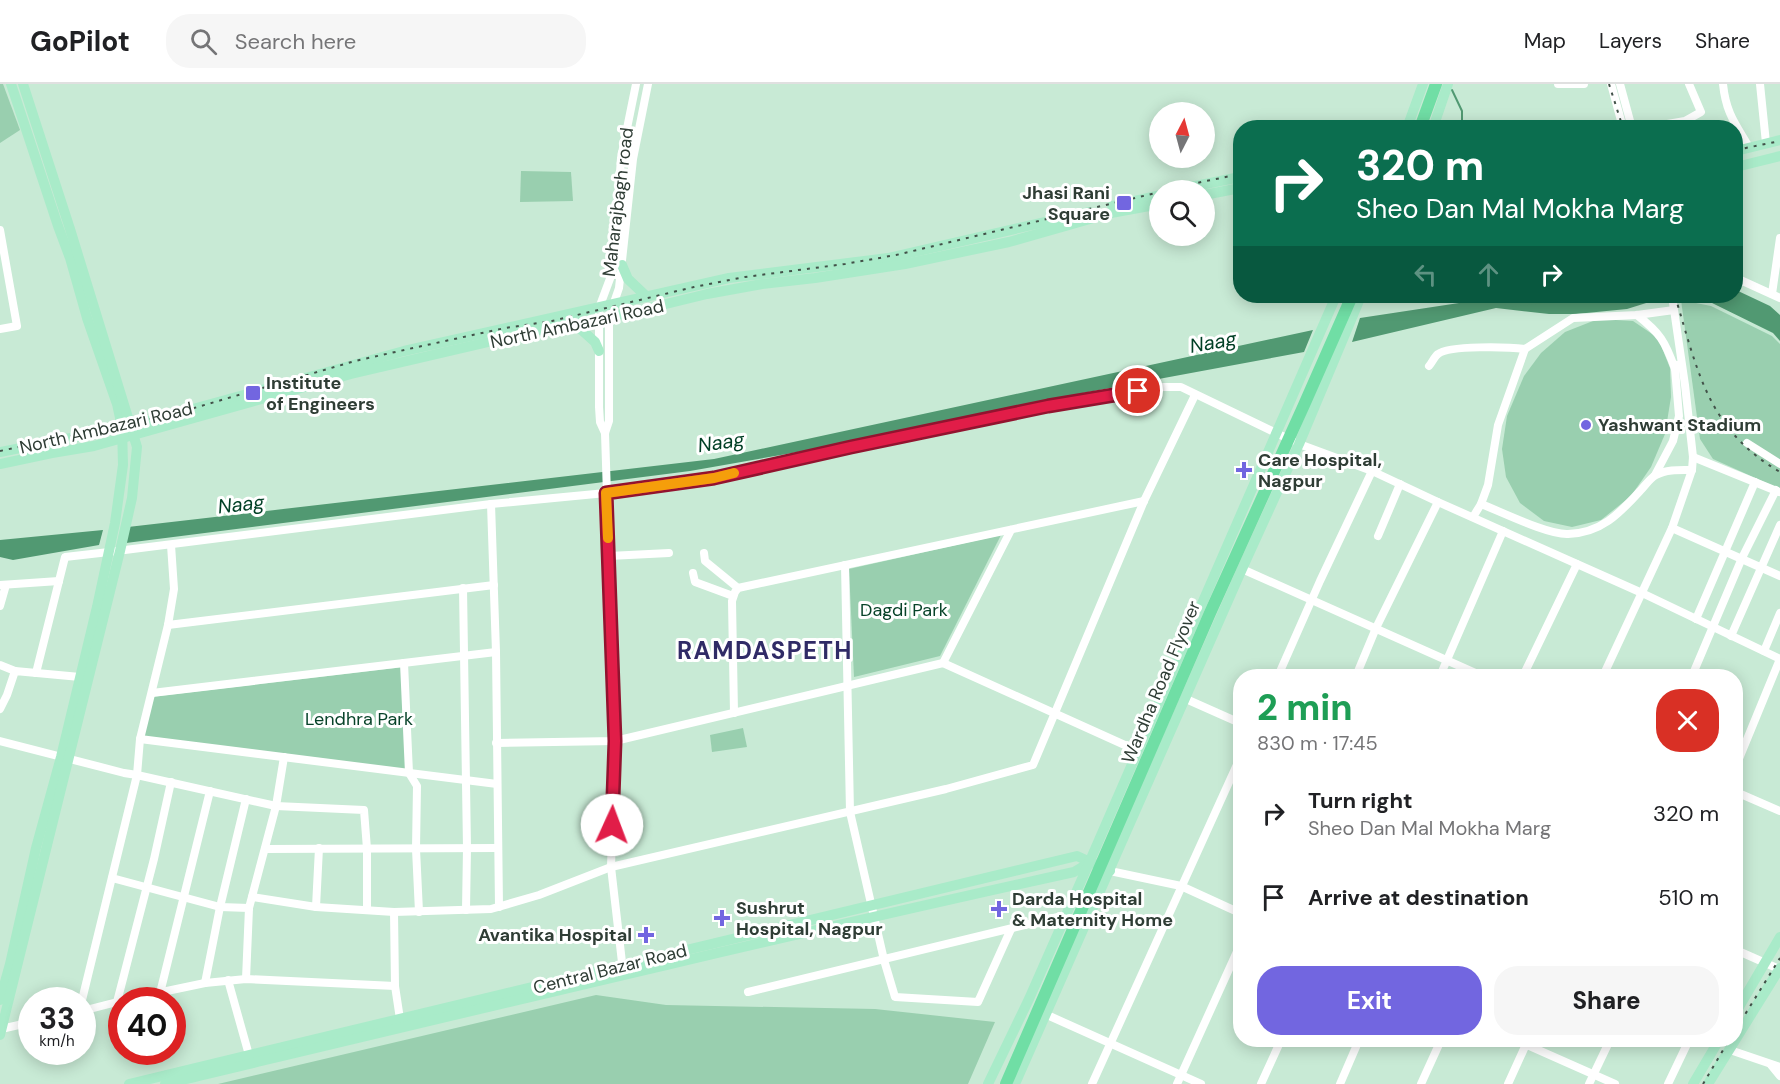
<!DOCTYPE html>
<html lang="en">
<head>
<meta charset="utf-8">
<style>
	:root { --surface:#fff; --page:#f6f6f6; --text:#202124; --muted:#757577; --line:#e0e0e0; --accent:#7266e0 }
	body { margin:0; font-family:"DM Sans",sans-serif; background:var(--page); color:var(--text); height:100vh; display:flex; flex-direction:column; font-size:22px; white-space:nowrap }
	* { box-sizing:border-box; margin:0 }
	p { font-size:20px; color:var(--muted) }
	.icon { flex:none; width:33px; height:33px; fill:none; stroke:currentColor; stroke-width:2; stroke-linecap:round; stroke-linejoin:round }
	.map { position:relative; flex:1; overflow:hidden }
	.sheet { position:absolute; left:1233px; top:585px; width:510px; height:378px; display:flex; flex-direction:column; background:var(--surface); border-radius:24px; box-shadow:0 3px 15px #0003 }
	.sheet>* { flex:none }
	.top-card { position:absolute; left:1233px; top:36px; width:510px; height:183px; border-radius:24px; box-shadow:0 3px 15px #0003; background:#0b6e4f; color:#fff; overflow:hidden }
	.needle { width:39px; rotate:6deg }
	.tools { position:absolute; left:1149px; top:18px; display:grid; gap:12px }
	.tools a { display:grid; place-items:center; width:66px; height:66px; border-radius:50%; background:var(--surface); box-shadow:0 3px 15px #0003; font-size:30px }
	.speed { position:absolute; left:18px; top:903px; display:flex; gap:12px; font-size:30px; font-weight:700; text-align:center }
	.speed>* { display:grid; place-content:center; width:78px; height:78px; border-radius:50%; background:var(--surface); box-shadow:0 3px 15px #0003; line-height:1 }
	.speed small { font-size:15px; font-weight:400 }
	.speed .limit { border:9px solid #d22; background:#fff; color:#111 }
	.pin { position:absolute; display:grid; place-items:center; width:51px; height:51px; color:#fff; margin:-26px; border:3px solid #fff; border-radius:50%; box-shadow:0 2px 6px #0007 }
	.me { position:absolute; width:66px; margin:-33px; rotate:2deg; stroke-linejoin:round; filter:drop-shadow(0 0 4px #0008) }
	.turn { display:flex; align-items:center; gap:21px; height:126px; padding:0 24px; font-size:27px }
	.turn .icon { width:78px; height:78px; stroke-width:2.5 }
	.turn b { display:block; font-size:42px; line-height:51px }
	.lanes { display:flex; align-items:center; height:57px; padding:0 24px; background:#0003; justify-content:center; gap:30px; direction:ltr }
	.lanes .off { opacity:.35 }
	.round { display:grid; place-items:center; flex:none; width:63px; height:63px; border-radius:24px; background:var(--page) }
	.head { display:flex; align-items:center; justify-content:space-between; height:102px; padding:0 24px }
	h1 { font-size:36px; font-weight:800; line-height:45px; color:#1e9e55 }
	.action { display:flex; gap:12px; margin-top:auto; padding:12px 24px }
	.action a { flex:1; height:69px; border-radius:24px; background:var(--accent); color:#fff; font-size:24px; font-weight:800; line-height:69px; text-align:center }
	.action a+a { background:var(--page); color:var(--text) }
	ul { padding:0; list-style:none }
	li { display:flex; align-items:center; gap:18px; height:84px; padding:0 24px }
	li div { flex:1 }
	li b { display:block; font-size:22px }
	li em { font-style:normal }
	header { display:flex; align-items:center; gap:36px; box-sizing:border-box; height:84px; padding:0 30px; background:var(--surface); border-bottom:2px solid var(--line) }
	header strong { font-size:28px }
	nav { display:flex; gap:33px; margin-inline-start:auto; font-size:21px }
	.search { width:420px; height:54px; background:var(--page); display:flex; align-items:center; gap:15px; box-sizing:border-box; padding:0 21px; border-radius:24px; color:var(--muted); font-size:22px }
	.map>svg:first-child { display:block }
	.green { fill:#99cfaf }
	.water { fill:#519972 }
	.lines { fill:none; stroke-linecap:round; stroke-linejoin:round }
	.stream { stroke:#519972; stroke-width:2 }
	.river { stroke:#519972; stroke-width:12 }
	.minor { stroke:#fff; stroke-width:8 }
	.major { stroke:#a9ebc9; stroke-width:10 }
	.highway { stroke:#70dea5; stroke-width:12 }
	.rail { stroke:#425249; stroke-width:2; stroke-dasharray:3 6; stroke-linecap:butt }
	.route-casing { stroke:#92132f; stroke-width:15 }
	.route { stroke:#e11d48; stroke-width:10 }
	.slow { stroke:#f59e0b; stroke-width:10 }
	.poi-dot { fill:#7266e0; stroke:#fff; stroke-width:2 }
	.labels { text-anchor:middle; dominant-baseline:central; stroke-width:6; stroke-linejoin:round; paint-order:stroke }
	.poi-label { font-size:18px; font-weight:bold; fill:#2f3d35; stroke:#fff; text-anchor:start }
	.street-label { font-size:18px; fill:#2f3d35; stroke:#fff }
	.park-label { font-size:18px; fill:#074329; stroke:#fff }
	.water-label { font-size:20px; font-style:italic; fill:#003f25; stroke:#fff }
	.district-label { font-size:24px; font-weight:bold; letter-spacing:1.5px; fill:#302b66; stroke:#fff }
</style>
</head>
<body>
<header>
<strong>GoPilot</strong>
<div class="search"><svg class="icon" aria-label="search" viewBox="0 0 24 24"><circle cx="10" cy="10" r="6"/><path d="M15 15l6 6"/></svg>Search here</div>
<nav><a>Map</a><a>Layers</a><a>Share</a></nav>
</header>
<div class="map">
<svg width="1780" height="1000" viewBox="0 0 1780 1000">
	<rect width="100%" height="100%" fill="#c8ead5"/>
	<g class="green">
		<polygon points="0,0 3,0 20,46 0,59"/>
		<polygon points="521,87 571,88 573,117 520,118"/>
		<polygon points="1681,216 1711,222 1772,252 1780,260 1780,405 1713,375 1700,355"/>
		<polygon points="1598,235 1633,237 1658,254 1670,284 1671,313 1665,350 1651,383 1631,412 1601,436 1572,443 1544,437 1520,419 1506,393 1502,365 1507,332 1524,292 1541,269 1565,248"/>
		<polygon points="1001,451 940,572 854,593 849,485"/>
		<polygon points="404,583 409,689 140,655 151,613"/>
		<polygon points="743,644 747,663 712,668 710,651"/>
		<polygon points="596,911 666,921 875,925 995,938 968,1000 218,1000"/>
	</g>
	<g class="water">
		<polygon points="1736,206 1770,222 1780,231 1780,257 1773,249 1710,218 1691,215 1659,215 1627,225 1576,230 1549,230 1496,224 1352,258 1360,234 1492,214 1532,215 1551,212 1736,212"/>
		<polygon points="1313,246 1304,268 1083,309 861,357 690,387 126,459 128,443 714,375"/>
		<polygon points="103,446 99,461 13,476 0,473 0,456"/>
	</g>
	<g class="lines">
		<polyline class="stream" points="1452,6 1462,27 1462,44"/>
		<polyline class="river" points="1510,217 1552,212"/>
		<g class="minor">
			<polyline points="1558,0 1584,0"/>
			<polyline points="1611,0 1623,44"/>
			<polyline points="1620,0 1632,44"/>
			<path d="M 1723,0 C 1726,29 1735,39 1749,63"/>
			<polyline points="1760,0 1766,59"/>
			<polyline points="1644,44 1685,37 1701,28 1689,0"/>
			<polyline points="0,146 17,242 0,245"/>
			<polyline points="1736,194 1780,214"/>
			<polyline points="1772,210 1780,154"/>
			<path d="M 1637,231 C 1660,249 1665,257 1675,285 L 1677,281"/>
			<path d="M 1429,282 C 1432,279 1434,273 1438,270 C 1449,261 1509,263 1525,265"/>
			<polyline points="605,349 600,338 599,323 599,224 611,192 614,174 621,74 636,0"/>
			<polyline points="1747,359 1780,380"/>
			<polyline points="1693,373 1779,408"/>
			<polyline points="1655,391 1673,357 1679,332 1675,285"/>
			<polyline points="491,420 496,568 499,823"/>
			<path d="M 1481,420 C 1502,428 1548,451 1568,450 C 1601,449 1619,430 1640,407 C 1645,402 1650,394 1656,391 C 1667,385 1681,386 1692,386"/>
			<polyline points="1473,433 1481,420 1488,401 1498,341 1525,265 1573,234 1637,231 1674,226"/>
			<polyline points="1672,444 1780,492"/>
			<polyline points="1378,452 1400,400"/>
			<polyline points="704,469 705,477 738,504"/>
			<polyline points="609,472 669,469"/>
			<polyline points="845,481 850,728 884,876 895,913 978,918 1011,845"/>
			<polyline points="1242,485 1482,592"/>
			<polyline points="693,489 695,498 733,512"/>
			<polyline points="0,501 59,497"/>
			<polyline points="463,504 467,764 466,826"/>
			<polyline points="0,522 6,501"/>
			<polyline points="1696,535 1755,398"/>
			<polyline points="168,541 494,501"/>
			<polyline points="1731,552 1780,441"/>
			<polyline points="1764,567 1780,529"/>
			<polyline points="404,579 409,689 417,702 416,765 419,828"/>
			<polyline points="943,579 1138,667"/>
			<polyline points="0,581 15,587"/>
			<polyline points="36,589 65,473 109,468 491,420 606,409 714,394 851,363 1048,322 1159,303 1181,303 1299,360 1372,387 1438,418 1642,509 1780,575"/>
			<polyline points="1278,592 1320,497 1372,387"/>
			<polyline points="1356,592 1376,544 1438,418"/>
			<polyline points="1440,592 1503,447"/>
			<polyline points="1523,592 1577,480"/>
			<polyline points="1603,592 1672,444 1692,386 1693,373 1685,301 1672,212"/>
			<polyline points="1692,592 1742,474 1776,406"/>
			<polyline points="152,609 496,568"/>
			<polyline points="1186,615 1240,639"/>
			<polyline points="0,625 7,611 15,587 80,593"/>
			<polyline points="734,629 732,517 735,508 738,504 1144,417"/>
			<polyline points="140,655 497,700"/>
			<polyline points="0,657 124,689 137,691 276,722 364,726 367,765 367,826"/>
			<polyline points="496,659 615,657 943,579 1011,446"/>
			<polyline points="1736,682 1780,575"/>
			<polyline points="1736,708 1780,727"/>
			<polyline points="265,765 498,764"/>
			<polyline points="1110,787 1181,802 1240,829"/>
			<polyline points="112,794 220,823 249,824"/>
			<polyline points="252,813 316,823 394,828 491,825 539,811 611,783 946,705 1033,681 1144,417 1195,311"/>
			<polyline points="316,823 319,764"/>
			<polyline points="394,828 395,902 400,935"/>
			<polyline points="1736,866 1779,885"/>
			<polyline points="623,887 611,783 615,657 605,349 609,337 609,233 619,204 633,75 648,0"/>
			<polyline points="246,895 249,824 276,722 284,673"/>
			<polyline points="228,896 249,971"/>
			<polyline points="205,899 220,823 246,715"/>
			<polyline points="748,908 1066,831"/>
			<polyline points="160,909 210,707"/>
			<polyline points="82,916 137,691 140,655 168,541 174,505 171,461"/>
			<polyline points="124,916 205,899 246,895 395,902"/>
			<polyline points="117,918 154,775 171,698"/>
			<polyline points="82,927 121,917"/>
			<polyline points="1045,930 1201,1000"/>
			<polyline points="1,945 32,938"/>
			<polyline points="1516,956 1615,1000"/>
			<polyline points="1730,966 1780,983"/>
			<polyline points="1771,981 1780,992"/>
			<polyline points="1092,1000 1240,674"/>
			<polyline points="1177,1000 1240,861"/>
			<polyline points="1261,1000 1281,956"/>
			<polyline points="1340,1000 1359,956"/>
			<polyline points="1421,1000 1441,956"/>
			<polyline points="1508,1000 1528,956"/>
			<polyline points="1589,1000 1610,956"/>
			<polyline points="1668,1000 1689,956"/>
		</g>
		<g class="major">
			<polyline points="1407,44 1423,0"/>
			<polyline points="1433,44 1448,0"/>
			<polyline points="1736,67 1780,56"/>
			<polyline points="1736,83 1780,72"/>
			<polyline points="1176,106 1240,93"/>
			<polyline points="1204,111 1240,104"/>
			<polyline points="1112,122 1160,111"/>
			<polyline points="622,181 628,195 647,213"/>
			<polyline points="575,240 595,258 599,267"/>
			<polyline points="0,368 131,342 404,267 729,194 888,174 1089,128"/>
			<polyline points="0,380 52,369 94,362 351,290 544,245 633,228 707,210 762,200 815,194 905,180 1009,158 1111,129 1160,120"/>
			<polyline points="0,916 10,880 36,764 61,673 97,523 115,439 123,381 122,343 117,320 87,234 70,174 58,142 11,0"/>
			<polyline points="1736,928 1780,853"/>
			<polyline points="0,951 120,467 132,414 137,363 70,145 23,0"/>
			<polyline points="129,1000 1077,772 1110,787"/>
			<path d="M 165,1000 C 467,928 770,855 1074,788 L 1089,779"/>
			<polyline points="988,1000 1029,915 1089,779 1336,212"/>
			<polyline points="1015,1000 1242,485 1299,360 1361,212"/>
			<polyline points="1693,1000 1719,956"/>
			<polyline points="1708,1000 1780,884"/>
		</g>
		<g class="highway">
			<polyline points="1420,44 1436,0"/>
			<polyline points="1006,1000 1210,529 1304,321 1352,212"/>
		</g>
		<g class="rail">
			<polyline points="1609,0 1623,44"/>
			<polyline points="1736,66 1780,57"/>
			<polyline points="1163,106 1240,90"/>
			<path d="M 1675,212 C 1698,287 1707,345 1780,388"/>
			<polyline points="0,367 177,329 355,277 413,264 505,244 552,237 694,203 745,193 845,180 896,171 1160,108"/>
			<polyline points="1736,945 1780,874"/>
			<polyline points="1703,1000 1729,956"/>
		</g>
	</g>
	<g class="lines">
		<defs>
			<polyline id="route" points="612,741 615,657 606,409 714,394 851,363 1048,322 1138,307"/>
		</defs>
		<use href="#route" class="route-casing"/>
		<use href="#route" class="route"/>
		<polyline class="slow" points="608,454 606,409 714,394 734,389"/>
	</g>
	<g class="poi-dot">
		<rect x="1116" y="111" width="16" height="16" rx="3"/>
		<rect x="245" y="301" width="16" height="16" rx="3"/>
		<circle cx="1586" cy="341" r="6"/>
		<path d="M1241 377h6v6h6v6h-6v6h-6v-6h-6v-6h6z"/>
		<path d="M996 816h6v6h6v6h-6v6h-6v-6h-6v-6h6z"/>
		<path d="M719 825h6v6h6v6h-6v6h-6v-6h-6v-6h6z"/>
		<path d="M643 842h6v6h6v6h-6v6h-6v-6h-6v-6h6z"/>
	</g>
	<g class="labels">
		<g class="poi-label">
			<text x="1110" y="109" text-anchor="end">Jhasi Rani<tspan x="1110" dy="21">Square</tspan></text>
			<text x="266" y="299">Institute<tspan x="266" dy="21">of Engineers</tspan></text>
			<text x="1598" y="341">Yashwant Stadium</text>
			<text x="1258" y="376">Care Hospital,<tspan x="1258" dy="21">Nagpur</tspan></text>
			<text x="1012" y="815">Darda Hospital<tspan x="1012" dy="21">&amp; Maternity Home</tspan></text>
			<text x="736" y="824">Sushrut<tspan x="736" dy="21">Hospital, Nagpur</tspan></text>
			<text x="632" y="851" text-anchor="end">Avantika Hospital</text>
		</g>
		<g class="street-label">
			<text transform="translate(618 118) rotate(-83)">Maharajbagh road</text>
			<text transform="translate(577 240) rotate(-12)">North Ambazari Road</text>
			<text transform="translate(106 344) rotate(-13)">North Ambazari Road</text>
			<text transform="translate(1161 598) rotate(-67)">Wardha Road Flyover</text>
			<text transform="translate(610 885) rotate(-14)">Central Bazar Road</text>
		</g>
		<g class="park-label">
			<text x="904" y="526">Dagdi Park</text>
			<text x="359" y="635">Lendhra Park</text>
		</g>
		<g class="water-label">
			<text transform="translate(1213 258) rotate(-10)">Naag</text>
			<text transform="translate(721 358) rotate(-8)">Naag</text>
			<text transform="translate(241 420) rotate(-6)">Naag</text>
		</g>
		<g class="district-label">
			<text x="765" y="566">RAMDASPETH</text>
		</g>
	</g>
</svg>
<div class="tools">
<a><svg class="needle" viewBox="-14 -14 28 28"><path d="M0-13l5 13h-10z" fill="#e53935"/><path d="M0 13l5-13h-10z" fill="#757577"/></svg></a>
<a><svg class="icon" aria-label="search" viewBox="0 0 24 24"><circle cx="10" cy="10" r="6"/><path d="M15 15l6 6"/></svg></a>
</div>
<div class="speed"><div>33<small>km/h</small></div><div class="limit">40</div></div>
<div class="pin" style="left:1138px;top:307px;background:#d93025"><svg class="icon" aria-label="arrive" viewBox="0 0 24 24"><path d="M6 21V4h12l-3 4 3 4H6"/></svg></div>
<svg class="me" style="left:612px;top:741px" viewBox="-20 -20 40 40"><circle r="19" fill="#fff"/><path d="M0-13L10 11 0 6-10 11z" fill="#e11d48"/></svg>
<div class="top-card">
<div class="turn"><svg class="icon" aria-label="right" viewBox="0 0 24 24"><path d="M7 20v-9h11M14 6l5 5-5 5"/></svg><div><b>320 m</b>Sheo Dan Mal Mokha Marg</div></div>
<div class="lanes"><svg class="icon off" aria-label="left" viewBox="0 0 24 24"><path d="M17 20v-9H6M10 6l-5 5 5 5"/></svg><svg class="icon off" aria-label="ahead" viewBox="0 0 24 24"><path d="M12 20V5M6 11l6-6 6 6"/></svg><svg class="icon" aria-label="right" viewBox="0 0 24 24"><path d="M7 20v-9h11M14 6l5 5-5 5"/></svg></div>
</div>
<section class="sheet">
<div class="head"><div><h1>2 min</h1><p>830 m · 17:45</p></div><a class="round" style="background:#d93025;color:#fff"><svg class="icon" aria-label="close" viewBox="0 0 24 24"><path d="M6 6l12 12M18 6L6 18"/></svg></a></div>
<ul>
<li><svg class="icon" aria-label="right" viewBox="0 0 24 24"><path d="M7 20v-9h11M14 6l5 5-5 5"/></svg><div><b>Turn right</b><p>Sheo Dan Mal Mokha Marg</p></div><em>320 m</em></li>
<li><svg class="icon" aria-label="arrive" viewBox="0 0 24 24"><path d="M6 21V4h12l-3 4 3 4H6"/></svg><div><b>Arrive at destination</b></div><em>510 m</em></li>
</ul>
<div class="action"><a>Exit</a><a>Share</a></div>
</section>
</div>
</body>
</html>
